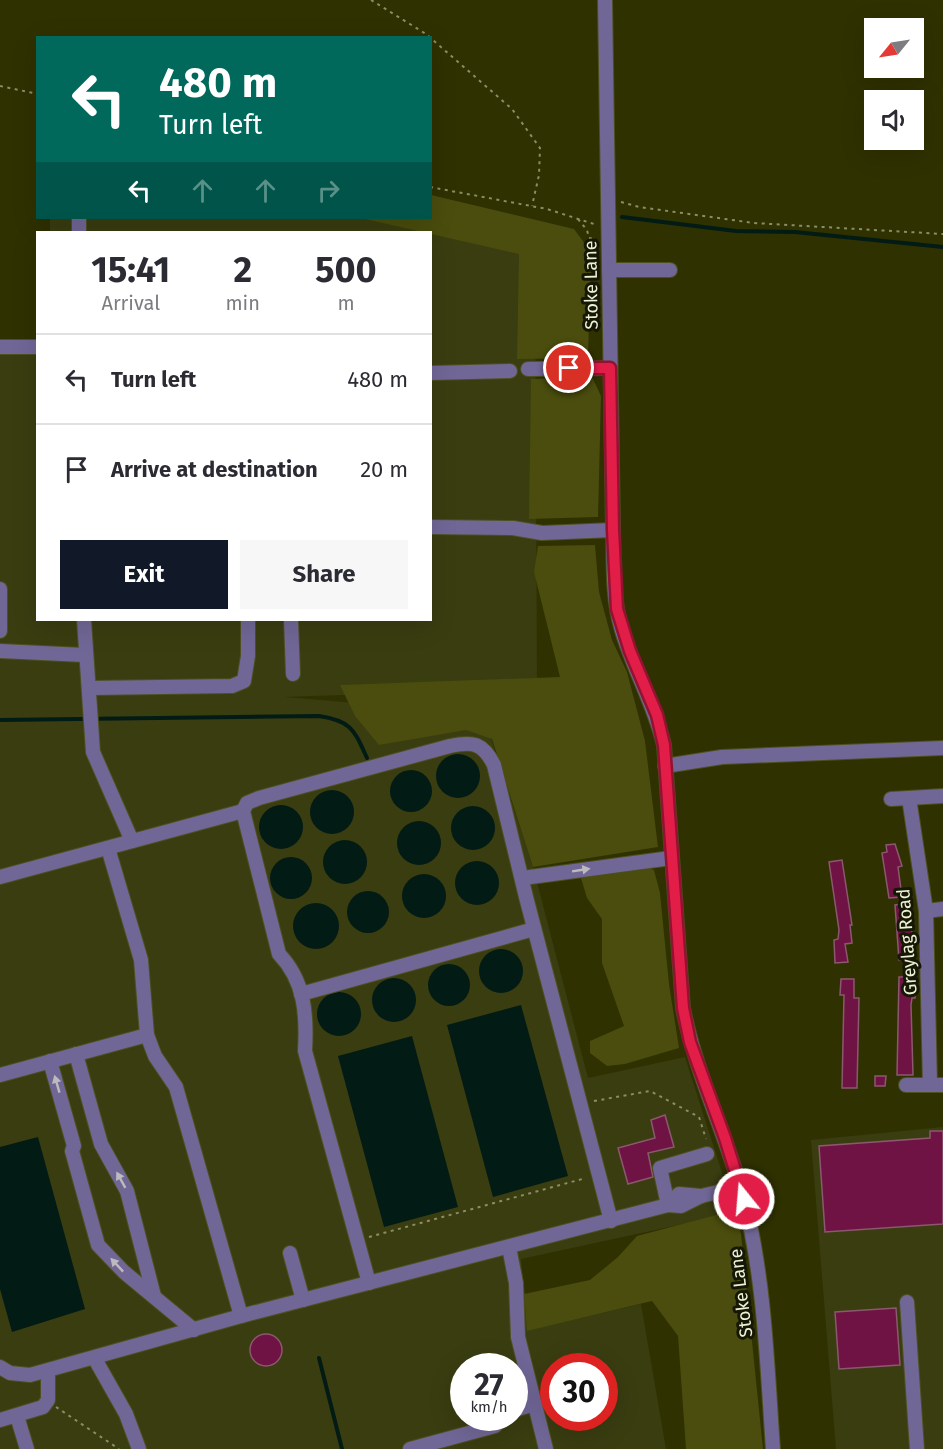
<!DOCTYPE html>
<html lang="en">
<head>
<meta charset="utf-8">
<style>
	:root { --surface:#fff; --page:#f7f7f7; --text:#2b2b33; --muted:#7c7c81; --line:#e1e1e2; --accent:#111827 }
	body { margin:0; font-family:"Fira Sans",sans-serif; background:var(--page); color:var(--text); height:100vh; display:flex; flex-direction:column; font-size:22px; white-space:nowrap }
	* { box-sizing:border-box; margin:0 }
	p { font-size:20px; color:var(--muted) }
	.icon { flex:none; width:33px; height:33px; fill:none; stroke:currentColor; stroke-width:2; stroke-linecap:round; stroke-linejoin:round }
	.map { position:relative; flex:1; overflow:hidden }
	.panel { position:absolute; left:36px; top:231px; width:396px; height:390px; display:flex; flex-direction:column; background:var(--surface); border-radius:0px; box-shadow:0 6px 24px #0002 }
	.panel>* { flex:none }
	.hud { position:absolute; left:36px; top:36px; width:396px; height:183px; border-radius:0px; box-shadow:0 6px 24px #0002; background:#00695c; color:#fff; overflow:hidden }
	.needle { width:39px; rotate:240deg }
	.tools { position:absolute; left:864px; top:18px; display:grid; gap:12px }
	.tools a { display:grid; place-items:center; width:60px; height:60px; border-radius:0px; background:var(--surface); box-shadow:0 6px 24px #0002; font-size:30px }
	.speed { position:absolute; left:450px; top:1353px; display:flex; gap:12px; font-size:30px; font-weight:700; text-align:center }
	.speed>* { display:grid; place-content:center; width:78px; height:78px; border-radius:50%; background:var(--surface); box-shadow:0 6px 24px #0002; line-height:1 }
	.speed small { font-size:15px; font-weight:400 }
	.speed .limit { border:9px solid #d22; background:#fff; color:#111 }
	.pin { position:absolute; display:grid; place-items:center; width:51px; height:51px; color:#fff; margin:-26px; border:3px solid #fff; border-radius:50%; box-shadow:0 2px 6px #0007 }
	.me { position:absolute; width:66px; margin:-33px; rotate:343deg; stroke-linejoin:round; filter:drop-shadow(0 0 4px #0008) }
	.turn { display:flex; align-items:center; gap:21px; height:126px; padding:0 24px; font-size:27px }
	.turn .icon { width:78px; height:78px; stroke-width:2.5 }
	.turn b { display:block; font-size:42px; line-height:51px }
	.lanes { display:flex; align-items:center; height:57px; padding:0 24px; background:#0003; justify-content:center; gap:30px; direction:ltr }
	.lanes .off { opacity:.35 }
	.eta { display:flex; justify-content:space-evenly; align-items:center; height:102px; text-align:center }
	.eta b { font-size:36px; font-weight:700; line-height:42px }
	.action { display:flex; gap:12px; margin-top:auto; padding:12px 24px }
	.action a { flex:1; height:69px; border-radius:0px; background:var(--accent); color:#fff; font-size:24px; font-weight:700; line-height:69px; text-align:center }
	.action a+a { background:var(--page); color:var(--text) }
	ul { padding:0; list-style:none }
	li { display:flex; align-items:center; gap:18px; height:90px; padding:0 24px; border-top:2px solid var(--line) }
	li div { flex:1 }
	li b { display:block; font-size:22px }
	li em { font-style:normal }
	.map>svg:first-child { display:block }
	.built { fill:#3a3d10; fill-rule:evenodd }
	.green { fill:#4a4d0d }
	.water { fill:#031b15 }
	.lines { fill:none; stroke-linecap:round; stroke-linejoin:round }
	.stream { stroke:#031b15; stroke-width:4 }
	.building { fill:#6f1344; stroke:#8a596d; stroke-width:1.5 }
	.minor-casing { stroke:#4e5022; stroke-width:16 }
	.path { stroke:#8a8d66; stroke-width:2; stroke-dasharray:3 4.5; stroke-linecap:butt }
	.minor { stroke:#716797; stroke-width:14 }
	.oneway { fill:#bcbabd }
	.route-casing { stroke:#92132f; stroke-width:15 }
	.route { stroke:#e11d48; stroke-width:10 }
	.labels { text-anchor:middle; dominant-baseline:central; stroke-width:6; stroke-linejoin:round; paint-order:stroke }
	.street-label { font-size:18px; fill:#eef2d7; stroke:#161805 }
</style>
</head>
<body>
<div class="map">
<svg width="943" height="1449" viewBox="0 0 943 1449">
	<rect width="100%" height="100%" fill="#2f3100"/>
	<g class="built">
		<path d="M 50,218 L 430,218 L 535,244 L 537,688 L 285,697 L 483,714 L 533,867 L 588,1078 L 685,1057 L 734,1210 L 697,1221 L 521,1259 L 528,1330 L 641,1304 L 666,1449 L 0,1449 L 0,341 L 37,340 L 38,620 L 430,620 L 430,232 L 50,232 ZM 464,1366 L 514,1366 L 514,1418 L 464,1418 ZM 554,1366 L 604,1366 L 604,1418 L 554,1418 Z"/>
		<polygon points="943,1127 943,1449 836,1449 811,1140"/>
	</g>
	<g class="green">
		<polygon points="431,195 574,229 591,252 588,358 517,359 519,254 361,218 430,218"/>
		<polygon points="592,377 601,396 598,517 529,519 531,379"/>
		<polygon points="595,545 599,592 612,640 627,672 645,741 658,847 533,867 492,739 466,730 379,745 355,716 340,685 560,677 534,572 538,546"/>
		<polygon points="639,864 654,870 660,893 669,984 679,1048 625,1064 607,1066 590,1053 590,1041 624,1026 602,963 602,919 587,898 581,878"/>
		<polygon points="735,1210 741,1234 763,1449 686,1449 678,1336 652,1301 527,1331 524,1294 590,1280 618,1257 637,1236"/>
	</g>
	<g class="water">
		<circle cx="458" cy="776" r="22"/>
		<circle cx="411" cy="791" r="21"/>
		<circle cx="332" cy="812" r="22"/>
		<circle cx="281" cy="827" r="22"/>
		<circle cx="473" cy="828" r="22"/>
		<circle cx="419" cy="843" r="22"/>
		<circle cx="345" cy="862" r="22"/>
		<circle cx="291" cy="878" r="21"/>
		<circle cx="477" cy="883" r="22"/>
		<circle cx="424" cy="896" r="22"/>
		<circle cx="368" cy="912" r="21"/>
		<circle cx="316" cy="926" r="23"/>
		<circle cx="501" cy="971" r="22"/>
		<circle cx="449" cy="985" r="21"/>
		<circle cx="394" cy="1000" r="22"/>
		<circle cx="339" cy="1014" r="22"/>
		<polygon points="521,1005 568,1176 493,1197 447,1025"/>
		<polygon points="412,1036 458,1207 384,1227 338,1056"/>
		<polygon points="38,1137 85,1309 12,1332 0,1289 0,1147"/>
	</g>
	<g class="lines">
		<g class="stream">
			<polyline points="622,217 736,231 795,232 943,247"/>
			<path d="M 0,720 L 319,716 C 352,721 354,730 367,758"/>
			<polyline points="319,1358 342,1449"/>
		</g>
	</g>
	<g class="building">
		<polygon points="895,844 902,866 898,867 902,897 889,898 882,853 887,852 886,845"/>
		<polygon points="842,860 852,925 850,925 852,943 845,944 848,962 835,963 834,940 838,939 839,930 829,862"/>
		<polygon points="909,903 914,954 911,955 912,959 899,960 895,905"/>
		<polygon points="899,977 912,977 912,981 915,981 915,998 912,998 911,1005 913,1075 897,1075"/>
		<polygon points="841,979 854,979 854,998 859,998 857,1088 842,1088 844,995 840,995"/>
		<polygon points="875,1076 886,1076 885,1086 875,1086"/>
		<polygon points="665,1115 674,1147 648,1153 653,1177 628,1184 618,1148 655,1138 651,1120"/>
		<polygon points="930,1131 943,1131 943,1224 825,1232 819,1146 930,1138"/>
		<polygon points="896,1308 900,1365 839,1369 835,1312"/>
		<circle cx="266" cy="1350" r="16"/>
	</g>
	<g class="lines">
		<defs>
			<g id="minor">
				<path d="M 605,0 L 613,530 C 614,561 612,596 621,627 C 632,667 654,703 664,745 L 683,1008 C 696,1074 726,1134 744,1199 C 765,1280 767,1366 773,1449"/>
				<polyline points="79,218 79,232"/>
				<polyline points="609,270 670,270"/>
				<polyline points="0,347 38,347"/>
				<polyline points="528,369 610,368"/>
				<polyline points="430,373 510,371"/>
				<polyline points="430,527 513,528 542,533 613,530"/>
				<polyline points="0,589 0,631"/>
				<polyline points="84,620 93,752 132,841"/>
				<polyline points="291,620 293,674"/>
				<polyline points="0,651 84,655"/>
				<polyline points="90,688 232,686 244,681 248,656 248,620"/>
				<polyline points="665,766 722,757 943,748"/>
				<polyline points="909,798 926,911 930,1085"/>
				<polyline points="891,799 943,796"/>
				<polyline points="108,848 141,960 147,1035 155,1056 176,1087 241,1316"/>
				<polyline points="0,877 243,811"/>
				<polyline points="523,878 671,858"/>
				<polyline points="926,911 943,909"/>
				<polyline points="301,994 534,929"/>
				<polyline points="76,1054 101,1144 127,1191 154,1296"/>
				<polyline points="50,1061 74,1146 72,1151 98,1245 124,1272 194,1330"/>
				<polyline points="0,1075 147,1035"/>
				<polyline points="906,1085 943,1085"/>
				<polyline points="668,1205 660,1168 707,1154"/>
				<polyline points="668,1205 679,1194 701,1196"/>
				<polyline points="509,1247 516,1283 518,1337 546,1449"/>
				<polyline points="290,1253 303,1300"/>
				<path d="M 369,1283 L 305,1051 C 307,1015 305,981 279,954 L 243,811 L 247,803 L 259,798 L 450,746 C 473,741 483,743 494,765 L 526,897 L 611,1221"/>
				<polyline points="907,1302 917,1449"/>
				<polyline points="95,1359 126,1414 139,1449"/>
				<polyline points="0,1367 10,1373 30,1375 241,1316 668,1205 681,1206 701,1196 740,1187"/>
				<polyline points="514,1410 535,1404"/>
				<polyline points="17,1416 27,1449"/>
				<polyline points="0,1420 43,1407 48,1400 48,1371"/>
				<polyline points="410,1449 495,1426 502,1418"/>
			</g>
		</defs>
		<use href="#minor" class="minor-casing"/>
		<g class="path">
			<polyline points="371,0 426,34 512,109 540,148 539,175 532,206"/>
			<polyline points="0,86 38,94"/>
			<polyline points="430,187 547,209 597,225"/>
			<polyline points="621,202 639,207 754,223 943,234"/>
			<polyline points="578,219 587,230 589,238 596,239"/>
			<polyline points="594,1101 650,1091 699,1117 706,1139"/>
			<polyline points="369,1237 586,1178"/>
			<polyline points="56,1407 119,1449"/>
		</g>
		<use href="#minor" class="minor"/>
	</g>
	<defs><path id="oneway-solid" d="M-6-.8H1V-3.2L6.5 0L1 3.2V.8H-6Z" transform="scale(1.5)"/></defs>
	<g class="oneway">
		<use href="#oneway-solid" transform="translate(581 870) rotate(-9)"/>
		<use href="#oneway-solid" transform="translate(57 1084) rotate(-106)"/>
		<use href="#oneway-solid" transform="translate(121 1180) rotate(-119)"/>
		<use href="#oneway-solid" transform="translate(117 1265) rotate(-133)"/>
	</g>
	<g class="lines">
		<defs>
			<polyline id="route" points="569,368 610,368 613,530 617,609 630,651 657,715 664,745 683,1008 690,1042 725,1138 744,1199"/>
		</defs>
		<use href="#route" class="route-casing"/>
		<use href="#route" class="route"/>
	</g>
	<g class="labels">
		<g class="street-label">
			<text transform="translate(591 285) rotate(-91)">Stoke Lane</text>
			<text transform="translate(907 942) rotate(-94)">Greylag Road</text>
			<text transform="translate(741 1293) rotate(-97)">Stoke Lane</text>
		</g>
	</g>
</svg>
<div class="tools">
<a><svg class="needle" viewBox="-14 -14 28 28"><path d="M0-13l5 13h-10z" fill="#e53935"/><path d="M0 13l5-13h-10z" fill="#7c7c81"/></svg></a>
<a><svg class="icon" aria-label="sound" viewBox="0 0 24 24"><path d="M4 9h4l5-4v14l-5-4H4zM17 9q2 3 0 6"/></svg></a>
</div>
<div class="speed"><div>27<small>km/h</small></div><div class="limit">30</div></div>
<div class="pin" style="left:569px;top:368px;background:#d93025"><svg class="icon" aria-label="arrive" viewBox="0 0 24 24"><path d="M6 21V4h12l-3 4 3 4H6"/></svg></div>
<svg class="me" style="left:744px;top:1199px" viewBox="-20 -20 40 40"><circle r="17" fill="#e11d48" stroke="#fff" stroke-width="3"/><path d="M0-11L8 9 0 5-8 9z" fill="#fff"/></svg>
<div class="hud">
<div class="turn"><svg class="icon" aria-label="left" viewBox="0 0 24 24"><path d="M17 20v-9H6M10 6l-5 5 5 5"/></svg><div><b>480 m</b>Turn left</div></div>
<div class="lanes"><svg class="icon" aria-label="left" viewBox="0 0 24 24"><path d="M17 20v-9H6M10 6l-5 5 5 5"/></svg><svg class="icon off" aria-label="ahead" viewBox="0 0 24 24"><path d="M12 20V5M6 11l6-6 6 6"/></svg><svg class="icon off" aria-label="ahead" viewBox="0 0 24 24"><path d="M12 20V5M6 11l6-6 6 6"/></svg><svg class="icon off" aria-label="right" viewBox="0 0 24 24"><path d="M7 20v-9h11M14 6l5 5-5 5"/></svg></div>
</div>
<section class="panel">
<div class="eta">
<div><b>15:41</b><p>Arrival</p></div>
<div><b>2</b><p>min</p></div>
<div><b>500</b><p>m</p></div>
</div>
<ul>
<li><svg class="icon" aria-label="left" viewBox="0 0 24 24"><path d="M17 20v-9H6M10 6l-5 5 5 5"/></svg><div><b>Turn left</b></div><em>480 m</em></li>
<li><svg class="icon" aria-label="arrive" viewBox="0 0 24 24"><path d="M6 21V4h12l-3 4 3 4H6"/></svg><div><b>Arrive at destination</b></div><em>20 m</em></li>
</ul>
<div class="action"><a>Exit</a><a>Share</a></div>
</section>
</div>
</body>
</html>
